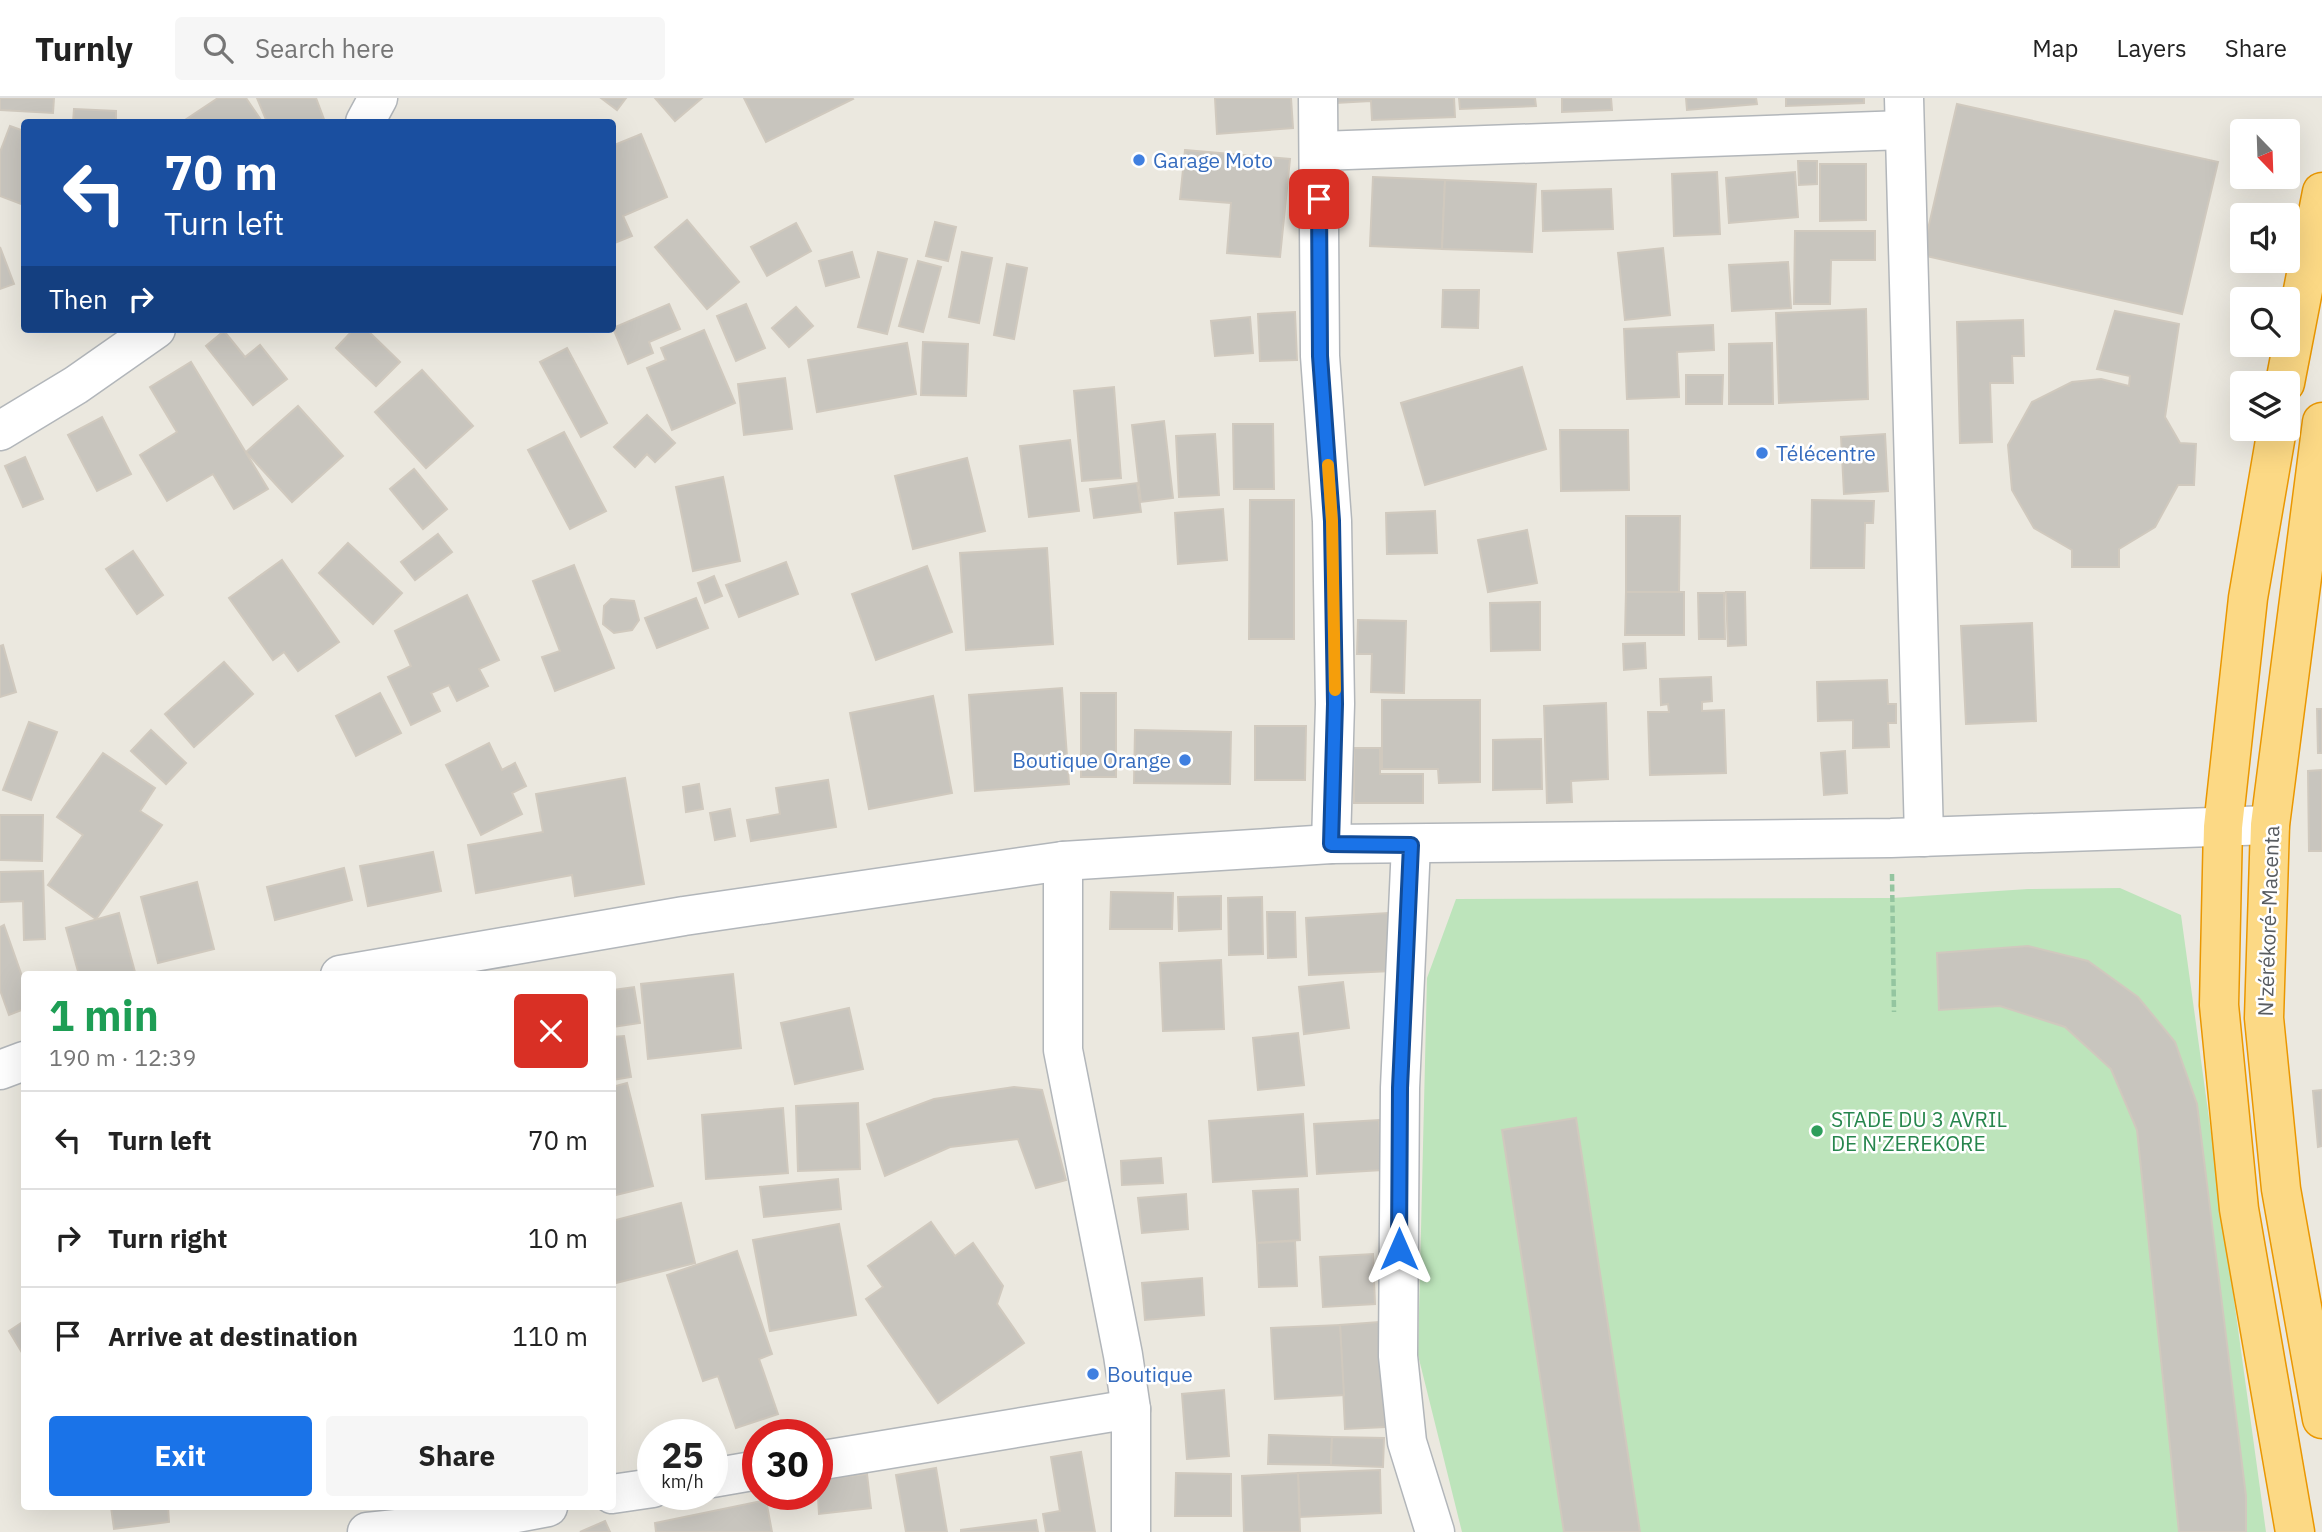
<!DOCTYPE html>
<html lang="en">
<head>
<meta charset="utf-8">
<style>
	:root { --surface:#fff; --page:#f6f6f6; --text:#222; --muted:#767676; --line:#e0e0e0; --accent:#1a73e8 }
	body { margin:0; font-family:"IBM Plex Sans",sans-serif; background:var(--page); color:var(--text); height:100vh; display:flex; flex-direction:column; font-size:26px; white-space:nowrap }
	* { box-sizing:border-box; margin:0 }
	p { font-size:23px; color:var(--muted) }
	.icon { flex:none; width:38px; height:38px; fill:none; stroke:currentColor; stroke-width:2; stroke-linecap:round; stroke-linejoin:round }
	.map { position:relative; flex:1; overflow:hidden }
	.drawer { position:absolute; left:21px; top:873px; width:595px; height:539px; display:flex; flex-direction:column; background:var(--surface); border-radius:7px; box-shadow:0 7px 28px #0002 }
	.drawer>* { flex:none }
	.guide { position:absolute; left:21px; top:21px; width:595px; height:214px; border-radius:7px; box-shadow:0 7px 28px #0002; background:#1a4fa0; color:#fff; overflow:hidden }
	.needle { width:46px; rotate:157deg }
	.tools { position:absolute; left:2230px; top:21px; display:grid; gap:14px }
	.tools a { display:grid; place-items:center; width:70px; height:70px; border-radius:7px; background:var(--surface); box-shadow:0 7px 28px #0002; font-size:35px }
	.speed { position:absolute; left:637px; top:1321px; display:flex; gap:14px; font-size:35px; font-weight:700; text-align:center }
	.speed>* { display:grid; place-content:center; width:91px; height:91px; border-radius:50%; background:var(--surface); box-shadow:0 7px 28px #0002; line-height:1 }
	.speed small { font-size:18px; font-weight:400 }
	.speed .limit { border:10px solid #d22; background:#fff; color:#111 }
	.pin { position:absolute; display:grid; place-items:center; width:60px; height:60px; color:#fff; margin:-30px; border-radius:14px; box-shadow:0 4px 10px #0006 }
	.me { position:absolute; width:77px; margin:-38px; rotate:0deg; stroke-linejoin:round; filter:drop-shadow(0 0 5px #0008) }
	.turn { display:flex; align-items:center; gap:24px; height:147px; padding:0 28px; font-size:32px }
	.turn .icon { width:91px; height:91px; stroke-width:2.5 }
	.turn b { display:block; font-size:49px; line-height:60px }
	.then { display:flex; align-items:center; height:66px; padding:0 28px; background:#0003; gap:14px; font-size:26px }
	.round { display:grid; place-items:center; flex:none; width:74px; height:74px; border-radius:7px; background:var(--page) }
	.head { display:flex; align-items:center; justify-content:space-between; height:119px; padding:0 28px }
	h1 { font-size:42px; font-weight:700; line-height:52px; color:#1e9e55 }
	.action { display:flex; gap:14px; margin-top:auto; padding:14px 28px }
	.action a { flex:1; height:80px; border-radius:7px; background:var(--accent); color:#fff; font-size:28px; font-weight:700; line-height:80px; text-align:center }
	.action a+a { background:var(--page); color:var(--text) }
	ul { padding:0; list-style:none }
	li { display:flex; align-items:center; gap:21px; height:98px; padding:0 28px; border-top:2px solid var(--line) }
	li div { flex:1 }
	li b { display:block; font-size:26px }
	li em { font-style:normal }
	header { display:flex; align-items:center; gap:42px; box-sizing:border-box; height:98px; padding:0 35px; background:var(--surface); border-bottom:2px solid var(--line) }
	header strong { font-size:33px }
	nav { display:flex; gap:38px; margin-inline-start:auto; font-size:24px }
	.search { width:490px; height:63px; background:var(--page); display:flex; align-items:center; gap:18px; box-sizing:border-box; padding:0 24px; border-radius:7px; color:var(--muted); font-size:26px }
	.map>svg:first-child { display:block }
	.green { fill:#bde4bb }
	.building { fill:#c8c5be; stroke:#d0c9be; stroke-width:2 }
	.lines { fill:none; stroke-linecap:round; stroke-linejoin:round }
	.minor-casing { stroke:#b2b6ba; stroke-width:41 }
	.highway-casing { stroke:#ea9701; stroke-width:41 }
	.path { stroke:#94c5a0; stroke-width:4.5; stroke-dasharray:7 3.5; stroke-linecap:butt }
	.minor { stroke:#fff; stroke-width:38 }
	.highway { stroke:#fcd985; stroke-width:38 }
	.route-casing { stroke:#114b97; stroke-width:18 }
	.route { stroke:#1a73e8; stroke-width:12 }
	.slow { stroke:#f59e0b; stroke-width:12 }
	.shop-dot { fill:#3f7fe0; stroke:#fff; stroke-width:2.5 }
	.leisure-dot { fill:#2e9e5b; stroke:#fff; stroke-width:2.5 }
	.labels { text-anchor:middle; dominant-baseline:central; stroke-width:5; stroke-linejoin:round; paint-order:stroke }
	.shop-label { font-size:21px; fill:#366cbe; stroke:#fff; text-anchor:start }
	.street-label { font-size:21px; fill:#585c60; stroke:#fff }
	.leisure-label { font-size:21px; fill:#27864d; stroke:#fff; text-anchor:start }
</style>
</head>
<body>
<header>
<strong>Turnly</strong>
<div class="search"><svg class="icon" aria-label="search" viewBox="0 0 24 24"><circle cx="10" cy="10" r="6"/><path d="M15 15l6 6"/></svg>Search here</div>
<nav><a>Map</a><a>Layers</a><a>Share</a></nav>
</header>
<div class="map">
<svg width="2322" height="1434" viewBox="0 0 2322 1434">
	<rect width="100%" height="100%" fill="#ebe8df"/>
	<polygon class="green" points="2120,790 2181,817 2266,1434 1462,1434 1418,1257 1427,880 1456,801 1892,800 2028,791"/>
	<g class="building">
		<polygon points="0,0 54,0 53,15 0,12"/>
		<polygon points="218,0 246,0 261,22 256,24 182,24"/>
		<polygon points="257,0 316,0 325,24 267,24"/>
		<polygon points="601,0 626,0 617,12"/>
		<polygon points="655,0 702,0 675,23"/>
		<polygon points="744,0 852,0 853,1 766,44"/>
		<polygon points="1215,0 1291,0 1293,30 1217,36"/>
		<polygon points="1336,0 1454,0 1455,19 1372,22 1371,3 1336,5"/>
		<polygon points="1459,0 1535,0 1536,8 1460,11"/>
		<polygon points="1562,0 1611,0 1612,12 1562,14"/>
		<polygon points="1686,0 1756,0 1757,6 1687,12"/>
		<polygon points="1786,0 1864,0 1864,5 1786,8"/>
		<polygon points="1957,6 2218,64 2182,216 1922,157"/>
		<polygon points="74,11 116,13 116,24 73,24"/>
		<polygon points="10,28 24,33 24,107 0,98 0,54"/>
		<polygon points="641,36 667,99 623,118 632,138 612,146 612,48"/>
		<polygon points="1185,52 1290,61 1280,159 1227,155 1231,105 1180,101"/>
		<polygon points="1798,63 1817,63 1817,86 1799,87"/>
		<polygon points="1820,66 1866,66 1866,122 1820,123"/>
		<polygon points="1717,74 1720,136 1674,138 1672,76"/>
		<polygon points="1795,74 1798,119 1729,125 1726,80"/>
		<polygon points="1373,79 1445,82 1442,151 1370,148"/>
		<polygon points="1445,82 1536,86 1532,154 1442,151"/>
		<polygon points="1611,91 1613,131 1543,133 1542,93"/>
		<polygon points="687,122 739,184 707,211 655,149"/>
		<polygon points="935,124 956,129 948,163 926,158"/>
		<polygon points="796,125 811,153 767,178 751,149"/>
		<polygon points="1795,133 1875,133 1875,162 1831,162 1830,206 1794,206"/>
		<polygon points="0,149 14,186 0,191"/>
		<polygon points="1663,150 1670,217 1625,222 1618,155"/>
		<polygon points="852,154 859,179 826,188 819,163"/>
		<polygon points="878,154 907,161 887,236 858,229"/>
		<polygon points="962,154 992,160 979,225 949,219"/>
		<polygon points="918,163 941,169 923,234 899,228"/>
		<polygon points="1788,164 1791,210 1732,213 1729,167"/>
		<polygon points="1007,166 1027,170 1014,241 994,237"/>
		<polygon points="1443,192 1479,192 1478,230 1442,229"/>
		<polygon points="669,206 680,231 649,244 653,255 628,266 613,230"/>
		<polygon points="746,206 765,250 736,263 717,218"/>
		<polygon points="796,209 813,228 789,249 772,230"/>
		<polygon points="1866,211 1868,301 1779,305 1776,215"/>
		<polygon points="2115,213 2179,226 2165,319 2180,345 2196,346 2194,387 2178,387 2155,429 2119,451 2119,469 2072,469 2072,452 2034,430 2012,392 2008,347 2032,304 2072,284 2101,281 2129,288 2130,278 2097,271"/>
		<polygon points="1295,214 1297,262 1260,263 1258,216"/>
		<polygon points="1250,219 1253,255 1215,258 1211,223"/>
		<polygon points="2023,222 2024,258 2012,258 2013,285 1990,285 1992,344 1960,345 1957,224"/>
		<polygon points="1713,227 1714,252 1677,254 1679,299 1627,301 1624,231"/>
		<polygon points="354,231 366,231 400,264 376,288 336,250"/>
		<polygon points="704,232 735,305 672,332 647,270 666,262 661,250"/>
		<polygon points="224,233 245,259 260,247 287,281 253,307 206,248"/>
		<polygon points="923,244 968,246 966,298 921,297"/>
		<polygon points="907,245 916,296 817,314 808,262"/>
		<polygon points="1772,245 1773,306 1729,306 1729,246"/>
		<polygon points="567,250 607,325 581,339 540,264"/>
		<polygon points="191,264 268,391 234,411 213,376 167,403 140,357 177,334 150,289"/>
		<polygon points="1522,269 1546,351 1425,387 1401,305"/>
		<polygon points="422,272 473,328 426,370 375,314"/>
		<polygon points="1686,277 1723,277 1722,306 1686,306"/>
		<polygon points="785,280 792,331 744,337 738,286"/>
		<polygon points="1114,289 1121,380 1082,383 1074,293"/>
		<polygon points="298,308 343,358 292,404 246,354"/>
		<polygon points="647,317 675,345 655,364 647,356 635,369 614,349"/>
		<polygon points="102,319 131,376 97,393 68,337"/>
		<polygon points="1164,323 1173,400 1141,404 1132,327"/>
		<polygon points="1233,326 1273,326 1274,391 1234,391"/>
		<polygon points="1560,332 1628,332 1629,392 1561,393"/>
		<polygon points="564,334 606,413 570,431 528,352"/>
		<polygon points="1215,336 1219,397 1179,399 1176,338"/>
		<polygon points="1885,336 1888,393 1844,396 1841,339"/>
		<polygon points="1070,342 1079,413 1029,419 1020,348"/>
		<polygon points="25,359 43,401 23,409 5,368"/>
		<polygon points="967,360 985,433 913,451 895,378"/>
		<polygon points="414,371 447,411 423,431 390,391"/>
		<polygon points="723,379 740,463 693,473 676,389"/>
		<polygon points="1137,385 1141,414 1094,420 1090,391"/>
		<polygon points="1250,402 1294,402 1294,541 1249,541"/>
		<polygon points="1812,402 1874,403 1873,425 1865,425 1864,470 1811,470"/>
		<polygon points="1223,411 1227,462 1178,466 1175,415"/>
		<polygon points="1435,413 1437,455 1387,456 1386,415"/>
		<polygon points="1626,418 1680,418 1679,494 1626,494"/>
		<polygon points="1527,432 1537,485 1488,494 1478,442"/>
		<polygon points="438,436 452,454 415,482 401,464"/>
		<polygon points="348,445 402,495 373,526 319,475"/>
		<polygon points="1047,450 1053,546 966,552 960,455"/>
		<polygon points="133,453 163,497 137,516 106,471"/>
		<polygon points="282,462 339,544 298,573 284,554 273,562 229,500"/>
		<polygon points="786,464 798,496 739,519 726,487"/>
		<polygon points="574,467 614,570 555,593 542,559 560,553 533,483"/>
		<polygon points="927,468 952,534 876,562 852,496"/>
		<polygon points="714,478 722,498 705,505 698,485"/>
		<polygon points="1626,494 1684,494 1684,537 1625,537"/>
		<polygon points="1726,494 1745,494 1746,547 1728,548"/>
		<polygon points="1698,495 1724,495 1725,541 1699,541"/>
		<polygon points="467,497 499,562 479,571 488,588 457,603 449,587 431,595 440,613 411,627 388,579 411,568 395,533"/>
		<polygon points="696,500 708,530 657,550 645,520"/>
		<polygon points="611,501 634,503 639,522 632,532 614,535 603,526 604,508"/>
		<polygon points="1540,504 1540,552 1491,553 1490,505"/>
		<polygon points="1358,522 1406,523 1404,595 1371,594 1372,556 1357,556"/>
		<polygon points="2032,525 2036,623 1966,626 1961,528"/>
		<polygon points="1645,545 1646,570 1624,572 1623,546"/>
		<polygon points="3,547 16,594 0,599 0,548"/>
		<polygon points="224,564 253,596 194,649 165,616"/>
		<polygon points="1711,579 1712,603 1702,604 1702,613 1724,612 1726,675 1650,677 1648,614 1669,614 1668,606 1661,607 1660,581"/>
		<polygon points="1887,582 1888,606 1896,606 1896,625 1888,625 1889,649 1853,650 1853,622 1818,623 1817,584"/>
		<polygon points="1062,590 1069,686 975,693 969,597"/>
		<polygon points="380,595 401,635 356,658 336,618"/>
		<rect x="1081" y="595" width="35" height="84"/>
		<polygon points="933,598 952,695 869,711 850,615"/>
		<polygon points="1382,602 1480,602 1480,684 1439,685 1438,671 1382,671"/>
		<polygon points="1606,605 1608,681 1571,683 1572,704 1547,705 1544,608"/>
		<polygon points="2317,611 2322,611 2322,655 2318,655"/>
		<polygon points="29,624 57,634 31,702 3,692"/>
		<polygon points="1255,628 1306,628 1305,682 1255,682"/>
		<polygon points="151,632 186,665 166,686 131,653"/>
		<polygon points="1135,632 1231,634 1230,686 1134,685"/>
		<polygon points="1541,641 1542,691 1493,692 1493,642"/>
		<polygon points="489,645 502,672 515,665 526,688 512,695 522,716 481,737 446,667"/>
		<polygon points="1354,650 1380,650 1380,676 1423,676 1423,705 1354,705"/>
		<polygon points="1845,653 1847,695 1824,697 1821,655"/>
		<polygon points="103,655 155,690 140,713 162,727 96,821 48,787 83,737 57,719"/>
		<polygon points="2322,672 2322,753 2309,753 2308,673"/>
		<polygon points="625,680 644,786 575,798 572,777 476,795 468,747 543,734 536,696"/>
		<polygon points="828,682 836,729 751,743 747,722 780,716 776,690"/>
		<polygon points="699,686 703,711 686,714 683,689"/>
		<polygon points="730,711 735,738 715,742 710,715"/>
		<polygon points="0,717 43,717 42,763 0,762"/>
		<polygon points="433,754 441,793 368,808 360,768"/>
		<polygon points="344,770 352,802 275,822 267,789"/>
		<polygon points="43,773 45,841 24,842 23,803 0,804 0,774"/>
		<polygon points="197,784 214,851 158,865 141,799"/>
		<polygon points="1111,794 1173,795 1172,831 1110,831"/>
		<polygon points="1221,798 1221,831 1179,833 1178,799"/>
		<polygon points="1262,799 1263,856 1229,857 1228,800"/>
		<polygon points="1267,814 1295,814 1296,859 1268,860"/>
		<polygon points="119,815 135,874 79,877 66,830"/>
		<polygon points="1388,815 1391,873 1309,877 1306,820"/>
		<polygon points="4,827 24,884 24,911 9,917 0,892 0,829"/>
		<polygon points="2028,848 2088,863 2138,899 2175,944 2197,1006 2246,1398 2246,1434 2179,1434 2137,1032 2111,971 2065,929 2000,908 1939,912 1937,855"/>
		<polygon points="1221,862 1224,931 1163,933 1160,865"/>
		<polygon points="733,876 741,950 648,961 641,886"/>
		<polygon points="1343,884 1349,930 1304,936 1299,889"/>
		<polygon points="634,889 640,925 612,929 612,892"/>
		<polygon points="849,910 863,971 795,986 781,925"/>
		<polygon points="1298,935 1304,987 1258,992 1253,940"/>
		<polygon points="624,938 631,979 612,982 612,939"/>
		<polygon points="627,985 653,1088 612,1098 612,989"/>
		<polygon points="1014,989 1042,992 1066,1082 1036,1090 1018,1041 950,1049 885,1078 867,1026 934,1001"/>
		<polygon points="2322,992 2322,1048 2318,1049 2313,993"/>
		<polygon points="858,1005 860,1071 798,1073 796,1008"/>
		<polygon points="783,1010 788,1075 706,1081 702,1017"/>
		<polygon points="1303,1016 1307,1078 1213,1084 1209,1023"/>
		<polygon points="1576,1020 1640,1434 1564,1434 1502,1032"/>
		<polygon points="1379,1022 1382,1072 1317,1076 1314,1026"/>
		<polygon points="1161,1060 1163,1085 1122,1087 1121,1063"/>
		<polygon points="838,1081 841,1111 764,1119 760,1089"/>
		<polygon points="1298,1091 1300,1142 1257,1145 1253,1093"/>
		<polygon points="1186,1096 1188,1131 1142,1135 1138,1100"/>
		<polygon points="681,1105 695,1165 616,1185 612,1171 612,1123"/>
		<polygon points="931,1124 955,1158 973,1145 1003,1188 997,1206 1024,1245 938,1305 866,1201 883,1189 868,1168"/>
		<polygon points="839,1126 856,1217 770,1233 753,1142"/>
		<polygon points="1295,1143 1297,1188 1259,1189 1257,1145"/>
		<polygon points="737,1153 772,1256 759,1261 778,1316 736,1330 718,1278 703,1283 667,1177"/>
		<polygon points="1373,1156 1375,1206 1323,1209 1320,1159"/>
		<polygon points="1202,1180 1204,1217 1145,1222 1142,1185"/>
		<polygon points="24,1223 24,1258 9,1233"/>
		<polygon points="1379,1224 1385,1329 1345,1331 1340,1227"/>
		<polygon points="1340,1227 1344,1297 1275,1301 1271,1230"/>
		<polygon points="1224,1292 1229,1358 1187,1361 1182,1296"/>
		<polygon points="1269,1337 1332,1339 1331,1367 1268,1366"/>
		<polygon points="1332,1339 1384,1340 1383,1369 1331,1367"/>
		<polygon points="1081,1354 1095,1434 1046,1434 1043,1416 1060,1413 1051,1359"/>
		<polygon points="936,1370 947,1434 906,1434 896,1377"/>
		<polygon points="1380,1372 1381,1415 1300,1419 1298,1375"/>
		<polygon points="1176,1375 1231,1376 1231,1418 1175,1418"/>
		<polygon points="1298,1375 1300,1434 1244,1434 1242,1378"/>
		<polygon points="867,1376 871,1410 819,1416 817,1382"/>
		<polygon points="766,1402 772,1434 656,1434 655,1425"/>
		<polygon points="111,1409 168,1409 169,1424 114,1431"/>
		<polygon points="1036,1422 1038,1434 961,1434 961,1432"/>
		<polygon points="605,1423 610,1434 580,1434"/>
	</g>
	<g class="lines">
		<defs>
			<g id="minor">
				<polyline points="1318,0 1320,258 1332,423 1335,606 1331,746"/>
				<polyline points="1904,0 1924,739"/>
				<polyline points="365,24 378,0"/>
				<polyline points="1320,53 1904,32"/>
				<polyline points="0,333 76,287 156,231"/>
				<polyline points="1411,747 1400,990 1398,1258 1407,1344 1435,1434"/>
				<polyline points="1063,763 1063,952 1123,1257 1131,1311 1131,1434"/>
				<polyline points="340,877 684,818 1063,763 1331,746 1891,740 2270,727"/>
				<polyline points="0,972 24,963"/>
				<polyline points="817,1363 1131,1311"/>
				<polyline points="712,1380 758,1372"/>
				<polyline points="612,1396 653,1390"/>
				<polyline points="367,1434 475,1423 548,1409"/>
			</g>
			<g id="highway">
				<polyline points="2285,285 2322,94"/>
				<polyline points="2322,324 2270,727 2264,920 2281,1091 2322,1321"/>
				<polyline points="2277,331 2248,500 2223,729 2219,907 2239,1111 2295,1434"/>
			</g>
		</defs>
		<use href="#minor" class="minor-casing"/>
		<use href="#highway" class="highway-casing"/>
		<polyline class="path" points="1892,776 1894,914"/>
		<use href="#minor" class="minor"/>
		<use href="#highway" class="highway"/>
	</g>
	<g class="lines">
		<defs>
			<polyline id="route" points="1319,101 1320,258 1332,423 1335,606 1331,746 1411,747 1400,990 1399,1151"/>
		</defs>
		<use href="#route" class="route-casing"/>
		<use href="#route" class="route"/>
		<polyline class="slow" points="1328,367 1332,423 1335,592"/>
	</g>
	<g class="shop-dot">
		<circle cx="1139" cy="62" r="7"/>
		<circle cx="1762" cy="355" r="7"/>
		<circle cx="1185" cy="662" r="7"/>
		<circle cx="1093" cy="1276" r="7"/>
	</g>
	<circle class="leisure-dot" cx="1817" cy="1033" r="7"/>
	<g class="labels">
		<g class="shop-label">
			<text x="1153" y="62">Garage Moto</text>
			<text x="1776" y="355">Télécentre</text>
			<text x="1171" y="662" text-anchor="end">Boutique Orange</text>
			<text x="1107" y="1276">Boutique</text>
		</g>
		<g class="street-label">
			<text transform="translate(2268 823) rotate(-88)">N'zérékoré-Macenta</text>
		</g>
		<g class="leisure-label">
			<text x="1831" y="1021">STADE DU 3 AVRIL<tspan x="1831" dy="24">DE N'ZEREKORE</tspan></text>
		</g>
	</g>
</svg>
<div class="tools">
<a><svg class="needle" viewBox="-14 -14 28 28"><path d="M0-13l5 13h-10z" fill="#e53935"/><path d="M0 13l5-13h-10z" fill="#767676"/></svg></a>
<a><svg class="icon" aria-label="sound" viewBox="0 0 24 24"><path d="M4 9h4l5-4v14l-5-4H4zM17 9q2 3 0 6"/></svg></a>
<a><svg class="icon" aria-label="search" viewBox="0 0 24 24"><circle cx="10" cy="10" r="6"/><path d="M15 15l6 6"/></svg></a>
<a><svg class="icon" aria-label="layers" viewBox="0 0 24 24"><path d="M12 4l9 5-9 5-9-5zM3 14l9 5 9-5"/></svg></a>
</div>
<div class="speed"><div>25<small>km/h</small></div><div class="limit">30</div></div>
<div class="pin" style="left:1319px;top:101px;background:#d93025"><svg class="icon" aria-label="arrive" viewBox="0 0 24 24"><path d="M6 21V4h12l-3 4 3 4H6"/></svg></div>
<svg class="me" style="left:1399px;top:1151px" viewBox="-20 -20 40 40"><path d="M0-17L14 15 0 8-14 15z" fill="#1a73e8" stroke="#fff" stroke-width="4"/></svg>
<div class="guide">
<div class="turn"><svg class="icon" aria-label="left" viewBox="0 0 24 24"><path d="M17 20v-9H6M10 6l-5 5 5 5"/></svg><div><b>70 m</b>Turn left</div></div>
<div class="then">Then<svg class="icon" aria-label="right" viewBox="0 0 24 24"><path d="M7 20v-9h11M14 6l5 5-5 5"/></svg></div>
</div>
<section class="drawer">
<div class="head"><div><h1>1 min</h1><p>190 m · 12:39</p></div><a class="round" style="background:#d93025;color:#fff"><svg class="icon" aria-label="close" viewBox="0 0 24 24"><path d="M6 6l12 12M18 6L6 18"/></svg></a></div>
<ul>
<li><svg class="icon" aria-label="left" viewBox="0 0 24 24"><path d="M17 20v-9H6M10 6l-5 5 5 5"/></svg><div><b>Turn left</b></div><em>70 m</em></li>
<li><svg class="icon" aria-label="right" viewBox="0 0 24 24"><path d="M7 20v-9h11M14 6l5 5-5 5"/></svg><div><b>Turn right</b></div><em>10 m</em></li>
<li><svg class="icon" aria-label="arrive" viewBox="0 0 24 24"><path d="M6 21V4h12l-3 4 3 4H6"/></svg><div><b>Arrive at destination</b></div><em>110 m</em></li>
</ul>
<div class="action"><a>Exit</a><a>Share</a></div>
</section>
</div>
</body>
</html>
